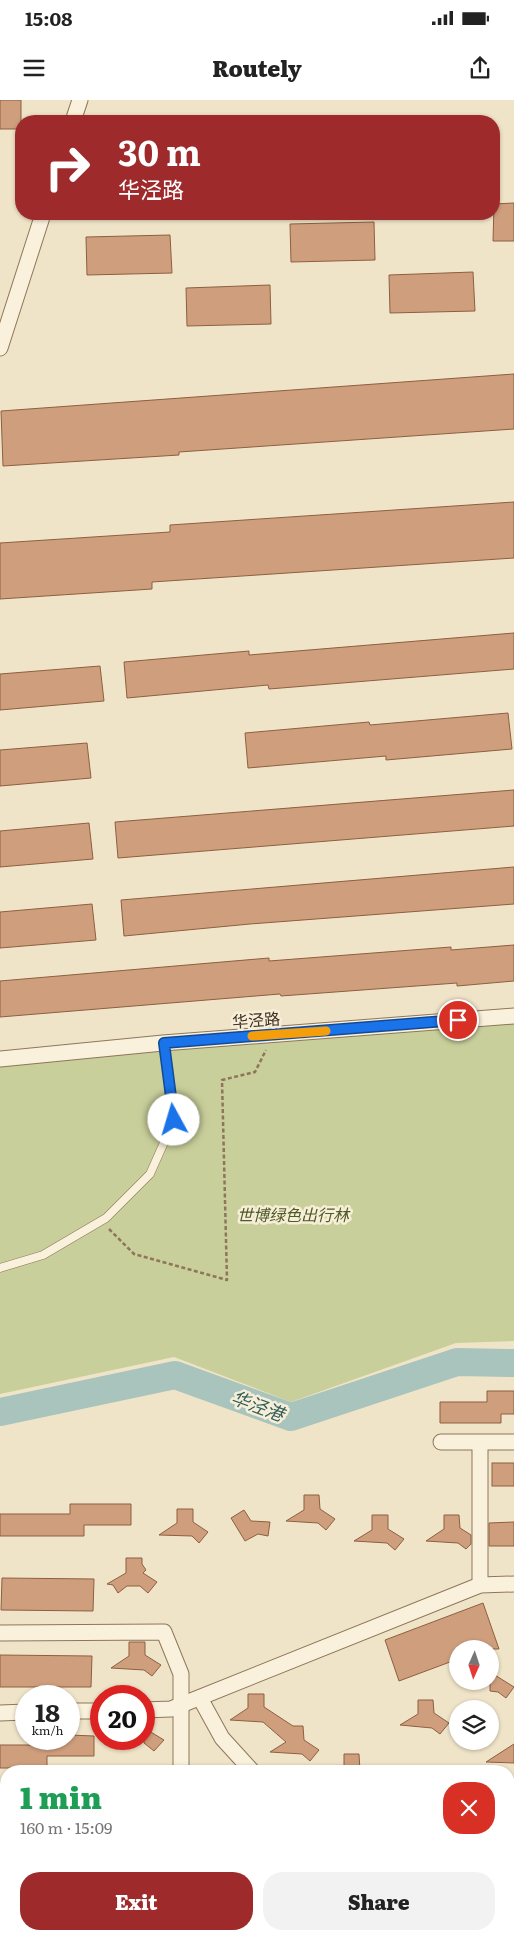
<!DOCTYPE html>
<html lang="en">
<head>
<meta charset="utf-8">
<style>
	:root { --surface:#fff; --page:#f2f2f2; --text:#222; --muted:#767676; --accent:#9e2a2b }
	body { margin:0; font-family:Literata,"Noto Sans SC",serif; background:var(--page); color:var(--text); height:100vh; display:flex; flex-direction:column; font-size:19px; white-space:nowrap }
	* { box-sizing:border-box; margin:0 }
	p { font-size:16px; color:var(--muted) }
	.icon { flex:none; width:28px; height:28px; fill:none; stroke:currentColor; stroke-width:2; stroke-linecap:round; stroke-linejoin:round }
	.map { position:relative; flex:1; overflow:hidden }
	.sheet { position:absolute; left:0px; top:1665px; width:515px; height:175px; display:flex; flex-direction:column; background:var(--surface); border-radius:20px 20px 0 0; box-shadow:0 1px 4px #0004 }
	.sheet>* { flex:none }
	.banner { position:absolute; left:15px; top:15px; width:485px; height:105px; border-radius:20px; box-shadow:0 1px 4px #0004; background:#9e2a2b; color:#fff; overflow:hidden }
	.needle { width:32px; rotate:183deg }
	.buttons { position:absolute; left:449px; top:1540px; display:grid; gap:10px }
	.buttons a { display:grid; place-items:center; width:50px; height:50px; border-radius:50%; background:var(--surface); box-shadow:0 1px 4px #0004; font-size:25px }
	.speed { position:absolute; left:15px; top:1585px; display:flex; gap:10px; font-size:25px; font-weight:700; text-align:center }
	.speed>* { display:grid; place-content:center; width:65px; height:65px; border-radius:50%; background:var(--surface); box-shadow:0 1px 4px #0004; line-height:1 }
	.speed small { font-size:12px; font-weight:400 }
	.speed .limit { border:8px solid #d22; background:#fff; color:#111 }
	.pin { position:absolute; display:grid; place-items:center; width:42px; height:42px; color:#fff; margin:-21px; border:2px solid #fff; border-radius:50%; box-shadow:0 1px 5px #0007 }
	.me { position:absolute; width:55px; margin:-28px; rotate:354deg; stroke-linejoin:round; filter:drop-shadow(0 0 4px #0008) }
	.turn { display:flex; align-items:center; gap:18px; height:105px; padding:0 20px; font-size:22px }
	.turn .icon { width:65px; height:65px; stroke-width:2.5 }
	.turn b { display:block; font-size:35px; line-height:42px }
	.round { display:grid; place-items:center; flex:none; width:52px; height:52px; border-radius:20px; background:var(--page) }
	.headline { display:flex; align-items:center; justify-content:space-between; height:85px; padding:0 20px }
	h1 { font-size:30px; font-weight:800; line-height:38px; color:#1e9e55 }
	.button { display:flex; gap:10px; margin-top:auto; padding:10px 20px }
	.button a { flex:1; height:58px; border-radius:20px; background:var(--accent); color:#fff; font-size:20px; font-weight:800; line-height:58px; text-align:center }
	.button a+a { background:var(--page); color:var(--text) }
	.status { display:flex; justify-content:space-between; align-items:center; height:35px; padding:0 25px; background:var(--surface); direction:ltr }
	.status svg { height:14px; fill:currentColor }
	header { display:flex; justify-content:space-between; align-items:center; height:65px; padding:0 20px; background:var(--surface); font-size:22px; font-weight:800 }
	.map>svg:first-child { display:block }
	.green { fill:#c9cf9b }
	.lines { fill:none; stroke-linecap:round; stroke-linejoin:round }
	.river { stroke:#a9c4bc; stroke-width:28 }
	.building { fill:#cf9f7d; stroke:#8d5f41 }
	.lane-casing { stroke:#8d765c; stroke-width:9 }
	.street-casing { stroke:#8d765c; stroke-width:17 }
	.path { stroke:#8d765c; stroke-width:2.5; stroke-dasharray:4 2.5; stroke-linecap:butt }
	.lane { stroke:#faf1dc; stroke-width:8 }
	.street { stroke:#faf1dc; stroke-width:15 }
	.route-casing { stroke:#114b97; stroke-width:12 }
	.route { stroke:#1a73e8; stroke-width:9 }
	.slow { stroke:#f59e0b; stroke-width:9 }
	.labels { text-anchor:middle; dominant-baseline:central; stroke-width:5; stroke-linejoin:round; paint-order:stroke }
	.street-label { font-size:16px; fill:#3d2e20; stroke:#f7eed8 }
	.park-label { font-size:16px; font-style:italic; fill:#4d5a26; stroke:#f7eed8 }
	.water-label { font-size:18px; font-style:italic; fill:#2f5d5a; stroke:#f7eed8 }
</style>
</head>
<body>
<div class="status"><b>15:08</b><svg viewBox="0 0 49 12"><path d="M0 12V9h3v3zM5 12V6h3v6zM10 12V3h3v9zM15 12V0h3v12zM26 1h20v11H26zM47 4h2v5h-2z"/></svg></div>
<header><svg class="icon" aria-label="menu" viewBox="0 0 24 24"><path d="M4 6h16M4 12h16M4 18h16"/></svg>Routely<svg class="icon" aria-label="share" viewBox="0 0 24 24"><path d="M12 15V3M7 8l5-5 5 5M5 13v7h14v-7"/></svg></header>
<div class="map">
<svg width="514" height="1840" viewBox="0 0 514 1840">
	<rect width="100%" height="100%" fill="#f0e4c8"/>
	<polygon class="green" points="514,918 514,1241 456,1243 291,1302 174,1257 0,1294 0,964"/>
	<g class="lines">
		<polyline class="river" points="0,1312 175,1275 291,1317 457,1262 514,1263"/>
	</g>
	<g class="building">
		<rect x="0" y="0" width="21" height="29"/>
		<polygon points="514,103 514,141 493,141 494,104"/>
		<polygon points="374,122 375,160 291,162 290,124"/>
		<polygon points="170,135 172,173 87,175 86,137"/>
		<polygon points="473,172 475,211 390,213 389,175"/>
		<polygon points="270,185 271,224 187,226 186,188"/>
		<polygon points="514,274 514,329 179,352 179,355 3,366 1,311"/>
		<polygon points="514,402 514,458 152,482 152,489 0,499 0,443 170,432 170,425"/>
		<polygon points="514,533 514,569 269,589 268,585 127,598 124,562 249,551 249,555"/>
		<polygon points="100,566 104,601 0,610 0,574"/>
		<polygon points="508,613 512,649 386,660 386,656 248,668 245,633 369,622 370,625"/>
		<polygon points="87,643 91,678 0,686 0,650"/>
		<polygon points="514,690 514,726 118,758 115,722"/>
		<polygon points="89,723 93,759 0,767 0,731"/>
		<polygon points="514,767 514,804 250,824 124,836 121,800"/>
		<polygon points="92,804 96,840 0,848 0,812"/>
		<polygon points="514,845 514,881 457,886 457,883 281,896 280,894 0,917 0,881 269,858 269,861 451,847 451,850"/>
		<polygon points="487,1291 514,1291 514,1314 501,1314 501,1323 440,1323 440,1302 487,1302"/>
		<rect x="492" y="1363" width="22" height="23"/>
		<polygon points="304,1395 319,1395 320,1409 335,1419 326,1430 318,1423 286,1421 304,1410"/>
		<polygon points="70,1404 131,1404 131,1425 84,1425 84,1436 0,1436 0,1414 70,1414"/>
		<polygon points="177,1409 193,1409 193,1422 208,1432 199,1443 192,1436 159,1435 177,1423"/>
		<polygon points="244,1410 251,1421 270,1422 268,1436 258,1434 245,1441 231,1418"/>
		<polygon points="372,1415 388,1415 388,1429 404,1439 395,1450 387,1443 354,1441 372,1430"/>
		<polygon points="444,1415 459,1415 460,1428 471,1435 471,1444 466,1449 458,1443 426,1441 444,1429"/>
		<polygon points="514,1422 514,1446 489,1446 489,1423"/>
		<polygon points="126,1458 142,1458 142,1464 146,1470 143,1473 157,1482 148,1493 140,1486 127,1486 118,1493 113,1485 107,1484 126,1473"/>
		<polygon points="2,1478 94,1479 93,1511 1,1510"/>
		<polygon points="483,1503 499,1549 458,1549 458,1559 399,1581 385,1540"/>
		<polygon points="129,1542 145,1542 145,1555 161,1565 152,1576 144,1570 111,1568 129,1556"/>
		<polygon points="0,1555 92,1556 91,1587 0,1587"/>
		<polygon points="490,1572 514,1587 506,1598 498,1592 490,1591"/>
		<polygon points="248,1594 264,1594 264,1607 293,1626 303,1626 304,1640 319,1650 310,1661 302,1654 270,1652 286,1642 263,1622 230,1620 248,1608"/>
		<polygon points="418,1600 433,1600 434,1613 449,1623 440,1634 432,1628 400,1625 418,1614"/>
		<polygon points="144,1628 164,1640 154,1651 144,1643"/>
		<polygon points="69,1635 94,1636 94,1656 47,1656 47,1668 0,1668 0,1645 33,1645 33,1639 69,1639"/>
		<polygon points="514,1644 514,1663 486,1662"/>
		<polygon points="344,1654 359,1654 360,1671 344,1671"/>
	</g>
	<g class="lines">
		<defs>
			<polyline id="lane" points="0,1168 43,1155 106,1118 150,1074 174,1020 163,943"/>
			<g id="street">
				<polyline points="73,21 80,0"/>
				<polyline points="0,248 43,114"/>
				<polyline points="0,959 163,943 514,916"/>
				<polyline points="441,1342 514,1342"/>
				<polyline points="480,1343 480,1485"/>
				<polyline points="0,1533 164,1532 181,1574 181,1671"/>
				<polyline points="200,1598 222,1638 252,1671"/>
				<polyline points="144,1610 171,1609 480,1485 514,1484"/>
				<polyline points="69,1611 101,1611"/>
				<polyline points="0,1613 26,1612"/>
				<polyline points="509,1697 514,1692"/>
				<polyline points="509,1808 514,1808"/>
				<polyline points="181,1834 181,1840"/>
			</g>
		</defs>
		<use href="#lane" class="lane-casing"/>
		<use href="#street" class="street-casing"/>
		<polyline class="path" points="109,1129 134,1154 227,1180 222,980 255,972 266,950"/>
		<use href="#lane" class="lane"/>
		<use href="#street" class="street"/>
	</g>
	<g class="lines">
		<defs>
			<polyline id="route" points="174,1020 164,943 458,920"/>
		</defs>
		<use href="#route" class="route-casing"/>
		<use href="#route" class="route"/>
		<polyline class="slow" points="252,936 326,931"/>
	</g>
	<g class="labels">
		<g class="street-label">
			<text transform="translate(256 919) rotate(-4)">华泾路</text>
		</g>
		<g class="park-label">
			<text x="293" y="1114">世博绿色出行林</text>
		</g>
		<g class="water-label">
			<text transform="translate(258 1305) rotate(20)">华泾港</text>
		</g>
	</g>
</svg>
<div class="buttons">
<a><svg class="needle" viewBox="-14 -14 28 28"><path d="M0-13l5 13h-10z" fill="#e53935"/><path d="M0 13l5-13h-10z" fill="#767676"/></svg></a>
<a><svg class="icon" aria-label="layers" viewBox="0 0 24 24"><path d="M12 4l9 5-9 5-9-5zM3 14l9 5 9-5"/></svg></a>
</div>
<div class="speed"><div>18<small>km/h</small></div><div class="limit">20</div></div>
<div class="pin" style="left:458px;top:920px;background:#d93025"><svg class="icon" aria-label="arrive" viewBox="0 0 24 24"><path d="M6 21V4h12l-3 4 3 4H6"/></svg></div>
<svg class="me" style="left:174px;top:1020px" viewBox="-20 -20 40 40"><circle r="19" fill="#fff"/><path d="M0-13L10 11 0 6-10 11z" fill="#1a73e8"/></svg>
<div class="banner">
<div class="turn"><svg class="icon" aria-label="right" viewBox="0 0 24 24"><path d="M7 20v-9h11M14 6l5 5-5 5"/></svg><div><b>30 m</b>华泾路</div></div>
</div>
<section class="sheet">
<div class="headline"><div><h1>1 min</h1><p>160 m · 15:09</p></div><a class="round" style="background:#d93025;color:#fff"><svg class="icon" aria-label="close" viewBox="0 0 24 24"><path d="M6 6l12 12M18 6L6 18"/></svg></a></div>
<div class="button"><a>Exit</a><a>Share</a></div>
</section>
</div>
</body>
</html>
